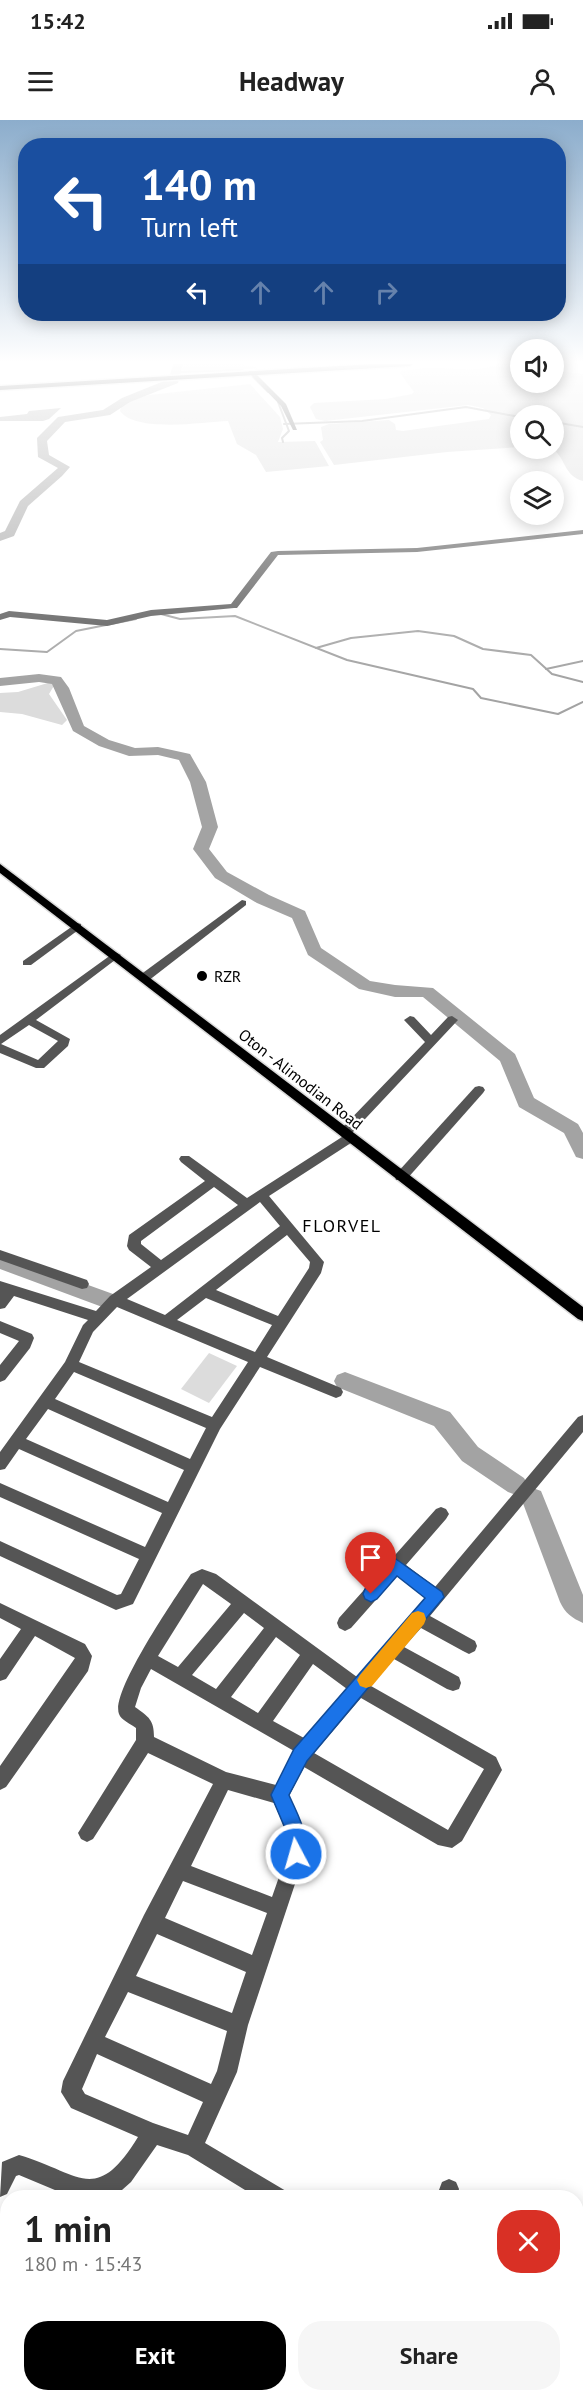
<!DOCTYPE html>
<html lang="en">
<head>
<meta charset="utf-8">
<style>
	:root { --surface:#fff; --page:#f6f6f6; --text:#222; --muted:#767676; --accent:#000 }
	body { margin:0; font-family:"PT Sans",sans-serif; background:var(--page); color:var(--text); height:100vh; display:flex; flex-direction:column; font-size:22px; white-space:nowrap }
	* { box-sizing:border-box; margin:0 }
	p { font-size:20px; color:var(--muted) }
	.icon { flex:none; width:33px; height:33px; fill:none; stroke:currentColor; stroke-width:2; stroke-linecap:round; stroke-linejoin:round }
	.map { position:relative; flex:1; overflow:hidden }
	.panel { position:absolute; left:0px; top:2070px; width:584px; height:212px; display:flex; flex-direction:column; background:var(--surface); border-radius:24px 24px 0 0; box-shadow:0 3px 15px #0003 }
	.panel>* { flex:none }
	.banner { position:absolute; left:18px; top:18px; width:548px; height:183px; border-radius:24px; box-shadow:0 3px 15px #0003; background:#1a4fa0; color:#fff; overflow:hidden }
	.buttons { position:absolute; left:510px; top:219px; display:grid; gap:12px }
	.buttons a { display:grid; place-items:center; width:54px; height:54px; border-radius:50%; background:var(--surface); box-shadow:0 3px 15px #0003; font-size:30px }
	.pin { position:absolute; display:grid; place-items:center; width:51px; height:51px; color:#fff; margin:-62px -26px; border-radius:50% 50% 50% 0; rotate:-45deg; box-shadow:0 0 6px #0007 }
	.pin .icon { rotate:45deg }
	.me { position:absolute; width:66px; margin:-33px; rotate:354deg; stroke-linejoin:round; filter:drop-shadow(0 0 4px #0008) }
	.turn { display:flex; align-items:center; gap:21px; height:126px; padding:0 24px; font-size:27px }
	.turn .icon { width:78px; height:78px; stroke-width:2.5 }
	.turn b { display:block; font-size:42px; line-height:51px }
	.lanes { display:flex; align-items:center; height:57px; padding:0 24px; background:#0003; justify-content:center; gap:30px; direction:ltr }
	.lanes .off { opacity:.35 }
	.round { display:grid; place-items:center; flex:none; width:63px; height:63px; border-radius:24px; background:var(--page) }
	.overview { display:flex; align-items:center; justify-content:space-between; height:102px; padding:0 24px }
	h1 { font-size:36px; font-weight:800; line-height:45px }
	.button { display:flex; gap:12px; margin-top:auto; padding:12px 24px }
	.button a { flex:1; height:69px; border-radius:24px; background:var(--accent); color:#fff; font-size:24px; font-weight:800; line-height:69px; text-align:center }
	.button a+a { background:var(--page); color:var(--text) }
	.status { display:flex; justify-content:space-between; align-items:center; height:42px; padding:0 30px; background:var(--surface); direction:ltr }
	.status svg { height:16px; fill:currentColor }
	header { display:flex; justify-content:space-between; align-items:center; height:78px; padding:0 24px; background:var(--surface); font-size:27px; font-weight:800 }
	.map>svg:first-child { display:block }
	.green { fill:#dcdcdc }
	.water { fill:#a3a3a3 }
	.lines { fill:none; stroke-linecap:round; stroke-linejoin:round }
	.stream { stroke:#a3a3a3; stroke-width:2 }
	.river { fill:#a3a3a3; fill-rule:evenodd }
	.major-casing { stroke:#dbdbdb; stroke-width:3 }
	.minor { fill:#555; fill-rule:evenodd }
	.major { fill:#000; fill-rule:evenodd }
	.route { fill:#1a73e8; stroke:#114b97; stroke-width:1.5 }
	.slow { fill:#f59e0b }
	.poi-dot { fill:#000; stroke:#fff; stroke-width:2 }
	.labels { text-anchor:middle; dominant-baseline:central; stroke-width:4.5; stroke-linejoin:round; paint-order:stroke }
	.poi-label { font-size:16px; fill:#000; stroke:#fff; text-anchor:start }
	.street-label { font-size:16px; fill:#000; stroke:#fff }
	.neighbourhood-label { font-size:18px; letter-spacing:1.5px; fill:#000; stroke:#fff }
</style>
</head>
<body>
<div class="status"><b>15:42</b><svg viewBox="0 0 49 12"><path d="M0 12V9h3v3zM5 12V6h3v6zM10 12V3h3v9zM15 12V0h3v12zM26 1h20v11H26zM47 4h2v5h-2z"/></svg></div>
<header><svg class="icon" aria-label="menu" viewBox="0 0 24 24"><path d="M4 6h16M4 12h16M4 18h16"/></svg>Headway<svg class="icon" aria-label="person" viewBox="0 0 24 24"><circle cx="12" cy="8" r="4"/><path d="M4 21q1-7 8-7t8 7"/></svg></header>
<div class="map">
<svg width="583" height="2281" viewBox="0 0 583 2281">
	<rect width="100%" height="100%" fill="#fff"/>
	<g class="green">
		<polygon points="184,244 240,244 261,248 183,254 180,253"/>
		<path d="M 498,244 L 520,244 L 520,262 L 554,262 L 554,251 L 583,254 L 583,361 C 564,356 566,339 553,329 L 554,296 L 520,296 L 520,327 L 447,332 L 334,345 L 320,322 L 323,320 L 321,307 L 329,304 L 389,300 L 395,304 L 396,310 L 403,311 L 489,299 L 491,295 L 483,288 L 468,285 L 325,301 L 316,299 L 310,287 L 314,283 L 386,279 L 412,274 L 414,272 L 400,253 L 402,251 C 411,250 421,248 431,248 C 453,247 476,254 498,244 Z"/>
		<path d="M 250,264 L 280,297 L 283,309 L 278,322 L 315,321 L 329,346 L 266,352 L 256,335 L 237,324 L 228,301 C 203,302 136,313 120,291 L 122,285 L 132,279 L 149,275 Z"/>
		<polygon points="51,562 55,564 49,574 67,600 62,605 22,594 0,592 0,573 18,572"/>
		<polygon points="209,1233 237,1246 209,1283 181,1269"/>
	</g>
	<polygon class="water" points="61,288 49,299 43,301 0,301 0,297 27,294 29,291"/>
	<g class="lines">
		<g class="stream">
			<polyline points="177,252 242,250"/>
			<polyline points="245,255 252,256 268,272"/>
			<polyline points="278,282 289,311 282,318 283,322"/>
			<polyline points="554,302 583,307"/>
			<polyline points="284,304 362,301 466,287 520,297"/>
			<polyline points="161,494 180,499 235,496 347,540 473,569 481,578 558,594 583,582"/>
			<polyline points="316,528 351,518 418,511 454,516 483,529 531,535 552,554 583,562"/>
			<polyline points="0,529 47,532 76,511 136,499"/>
			<polyline points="546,549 583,541"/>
		</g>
		<g class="river">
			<polygon points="173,244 183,244 178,263 130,282 110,295 65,302 47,321 49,335 70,347 62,356 28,386 14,416 0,421 0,413 5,411 20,381 58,348 38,337 37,318 58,297 103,290 122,278 169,259"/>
			<polygon points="39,554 61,557 69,568 84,606 109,620 135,628 158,627 190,634 206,662 218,707 209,729 227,752 269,775 305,791 321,828 370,861 395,865 433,868 515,934 534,978 578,1004 583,1013 583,1039 576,1037 564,1013 519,987 500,941 423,877 395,877 359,869 308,835 292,798 257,783 215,758 193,729 202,707 190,662 179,640 158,635 129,636 99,626 73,611 52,564 39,562 0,566 0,558"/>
			<polygon points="0,1133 113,1174 116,1180 113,1186 105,1188 0,1149"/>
			<path d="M 345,1252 L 450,1292 L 478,1327 L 524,1358 L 528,1365 L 525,1370 L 533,1368 L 541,1371 L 583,1475 L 583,1503 C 572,1498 565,1493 560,1482 L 521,1378 L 524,1372 L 516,1375 L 508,1372 L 462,1341 L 434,1306 L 337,1267 L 334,1261 L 337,1255 Z"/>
		</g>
		<defs>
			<g id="major">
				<polygon points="373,244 413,244 410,246 0,270 0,266"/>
				<polygon points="0,744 583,1187 583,1201 578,1199 0,753"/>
			</g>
		</defs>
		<use href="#major" class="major-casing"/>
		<g class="minor">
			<polygon points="249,251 253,251 286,284 297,310 293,310 281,286 249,253"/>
			<polygon points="583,410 583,414 417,432 278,435 237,488 234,488 151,496 107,506 10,497 0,500 0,494 9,491 107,500 151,490 231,484 271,432 278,431 417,428"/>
			<polygon points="242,780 246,781 246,785 148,861 140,861 140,855"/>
			<polygon points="77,803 81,804 81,808 31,845 23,845 23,841"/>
			<path d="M 115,832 L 121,835 L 119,837 L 36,900 L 70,919 L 68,926 L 44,948 L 36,948 L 0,933 L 0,915 ZM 29,905 L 58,921 L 38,940 L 1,924 Z"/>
			<path d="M 410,896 L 414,897 L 431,915 L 448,897 L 452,896 L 458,900 L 351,1014 L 356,1018 L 354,1021 L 269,1076 L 324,1142 L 321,1153 L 267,1237 L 341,1268 L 343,1272 L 341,1276 L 336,1278 L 331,1276 L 260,1247 L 220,1309 L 133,1484 L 116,1490 L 0,1436 L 0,1421 L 117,1475 L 121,1474 L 139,1439 L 0,1377 L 0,1363 L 145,1427 L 162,1393 L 19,1329 L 5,1349 L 0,1350 L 0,1332 L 65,1242 L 83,1205 L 88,1200 L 14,1176 L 5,1188 L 0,1189 L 0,1161 L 96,1191 L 110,1176 L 151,1147 L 129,1130 L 127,1126 L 129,1115 L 205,1061 L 181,1042 L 179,1039 L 181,1036 L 189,1036 L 247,1078 L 342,1017 L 338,1013 L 340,1010 L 425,922 L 404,900 ZM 214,1067 L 238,1085 L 161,1140 L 141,1124 L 141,1121 ZM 260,1082 L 280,1106 L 165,1195 L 127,1179 ZM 287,1115 L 310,1142 L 309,1148 L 278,1196 L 216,1170 ZM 206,1178 L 272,1205 L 255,1232 L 177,1200 ZM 117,1187 L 248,1242 L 212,1297 L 79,1242 L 93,1212 ZM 74,1252 L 206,1308 L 190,1339 L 55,1279 ZM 48,1289 L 184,1350 L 168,1382 L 26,1319 Z"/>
			<polygon points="479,966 483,967 485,970 483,973 406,1060 396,1060 395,1057 396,1054 475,967"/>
			<polygon points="0,1130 87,1160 89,1164 87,1168 82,1169 0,1140"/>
			<polygon points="0,1201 32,1214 34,1218 30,1228 5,1260 0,1262 0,1245 19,1221 0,1213"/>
			<path d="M 583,1295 L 583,1312 L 430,1496 L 475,1521 L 477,1526 L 475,1531 L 469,1534 L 463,1531 L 421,1508 L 404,1527 L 459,1557 L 461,1563 L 459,1569 L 453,1571 L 447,1569 L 394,1539 L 371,1566 L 496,1637 L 502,1650 L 462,1721 L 452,1728 L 438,1725 L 304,1647 L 289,1676 L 305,1713 L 305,1734 L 248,1905 L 237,1952 L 205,2023 L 286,2071 L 289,2078 L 258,2078 L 188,2035 L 157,2025 L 131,2062 L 122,2070 L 106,2078 L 74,2078 L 19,2055 L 16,2056 L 7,2074 L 0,2077 L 2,2042 L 19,2035 C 79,2052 95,2087 138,2017 L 71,1988 L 61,1972 L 63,1961 L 144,1795 L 213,1664 L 148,1633 L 93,1719 L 87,1722 L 81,1719 L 78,1713 L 136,1620 L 136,1608 C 131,1604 121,1600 119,1594 C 110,1572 177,1475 191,1454 L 202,1449 L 216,1454 L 357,1557 L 425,1478 L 397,1456 L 351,1508 L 345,1511 L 339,1508 L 337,1503 L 339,1498 L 436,1389 L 441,1387 L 446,1389 L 449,1394 L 446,1399 L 406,1445 L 435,1467 L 578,1297 ZM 203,1464 L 231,1484 L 178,1547 L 158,1536 ZM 244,1493 L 264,1508 L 216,1569 L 192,1555 ZM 276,1517 L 300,1535 L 258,1593 L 231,1577 ZM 313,1544 L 347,1569 L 304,1618 L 273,1601 ZM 151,1549 L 294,1631 L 276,1665 L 226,1652 L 154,1617 C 154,1600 149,1597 135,1587 L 141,1568 ZM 361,1578 L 484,1649 L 448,1710 L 314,1633 ZM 228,1670 L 274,1683 L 287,1713 L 287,1734 L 272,1777 L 191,1746 ZM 183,1761 L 267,1793 L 252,1835 L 165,1798 ZM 157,1814 L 246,1852 L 232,1893 L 136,1856 ZM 128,1872 L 227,1911 L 217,1951 L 211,1964 L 105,1917 ZM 97,1934 L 203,1982 L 188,2015 L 153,2003 L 85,1974 L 82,1969 Z"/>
			<polygon points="0,1483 85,1524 92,1536 88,1551 6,1667 0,1670 0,1646 75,1538 35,1516 6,1559 0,1561 0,1539 21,1509 0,1498"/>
			<polygon points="449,2059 456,2062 459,2069 457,2078 436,2078 442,2062"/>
			<polygon points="362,2274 384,2274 381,2281 359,2281"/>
		</g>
		<use href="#major" class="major"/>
	</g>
	<linearGradient id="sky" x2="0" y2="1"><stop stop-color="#8cadcc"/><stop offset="0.43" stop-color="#fff"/><stop offset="1" stop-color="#fff" stop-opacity="0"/></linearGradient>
	<rect width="583" height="563" fill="url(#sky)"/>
	<path class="route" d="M 396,1439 L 442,1472 L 444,1477 L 307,1641 L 289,1675 C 298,1696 312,1718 303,1741 L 296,1744 L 290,1741 L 287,1734 L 287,1713 L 271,1675 L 294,1629 L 425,1478 L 397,1456 L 377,1479 L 371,1482 L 365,1479 L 363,1474 L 365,1469 L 390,1441 Z"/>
	<polygon class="slow" points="418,1491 424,1493 426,1499 424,1504 372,1566 366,1568 360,1566 357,1560 360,1555 412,1493"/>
	<circle class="poi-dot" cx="202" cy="856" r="6"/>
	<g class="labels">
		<g class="poi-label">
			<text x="214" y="856">RZR</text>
		</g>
		<g class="street-label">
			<text transform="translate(301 959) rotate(38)">Oton - Alimodian Road</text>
		</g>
		<g class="neighbourhood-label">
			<text x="342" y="1105">FLORVEL</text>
		</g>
	</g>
</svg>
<div class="buttons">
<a><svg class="icon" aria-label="sound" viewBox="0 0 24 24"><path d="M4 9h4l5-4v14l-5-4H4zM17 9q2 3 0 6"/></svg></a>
<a><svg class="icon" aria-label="search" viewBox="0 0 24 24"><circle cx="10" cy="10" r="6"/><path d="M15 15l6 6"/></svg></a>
<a><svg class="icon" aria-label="layers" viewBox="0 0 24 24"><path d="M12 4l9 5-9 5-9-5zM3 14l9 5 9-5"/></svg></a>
</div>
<div class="pin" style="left:371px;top:1474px;background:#d93025"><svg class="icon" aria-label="arrive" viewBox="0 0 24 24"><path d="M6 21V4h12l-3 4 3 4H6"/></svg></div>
<svg class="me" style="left:296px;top:1734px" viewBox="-20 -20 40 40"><circle r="17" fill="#1a73e8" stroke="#fff" stroke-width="3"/><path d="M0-11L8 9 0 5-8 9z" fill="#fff"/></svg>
<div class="banner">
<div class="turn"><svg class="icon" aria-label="left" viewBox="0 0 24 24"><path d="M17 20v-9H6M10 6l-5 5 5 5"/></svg><div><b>140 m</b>Turn left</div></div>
<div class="lanes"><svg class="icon" aria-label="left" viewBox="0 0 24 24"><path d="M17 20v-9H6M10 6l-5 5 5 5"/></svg><svg class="icon off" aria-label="ahead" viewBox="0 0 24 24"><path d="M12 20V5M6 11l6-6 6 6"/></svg><svg class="icon off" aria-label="ahead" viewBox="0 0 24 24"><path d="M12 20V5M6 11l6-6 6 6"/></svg><svg class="icon off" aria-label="right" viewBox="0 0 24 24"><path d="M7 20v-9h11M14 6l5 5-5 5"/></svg></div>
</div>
<section class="panel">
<div class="overview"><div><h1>1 min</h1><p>180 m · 15:43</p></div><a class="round" style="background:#d93025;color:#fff"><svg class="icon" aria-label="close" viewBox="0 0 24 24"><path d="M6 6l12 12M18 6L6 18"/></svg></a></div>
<div class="button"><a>Exit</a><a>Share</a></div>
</section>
</div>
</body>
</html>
